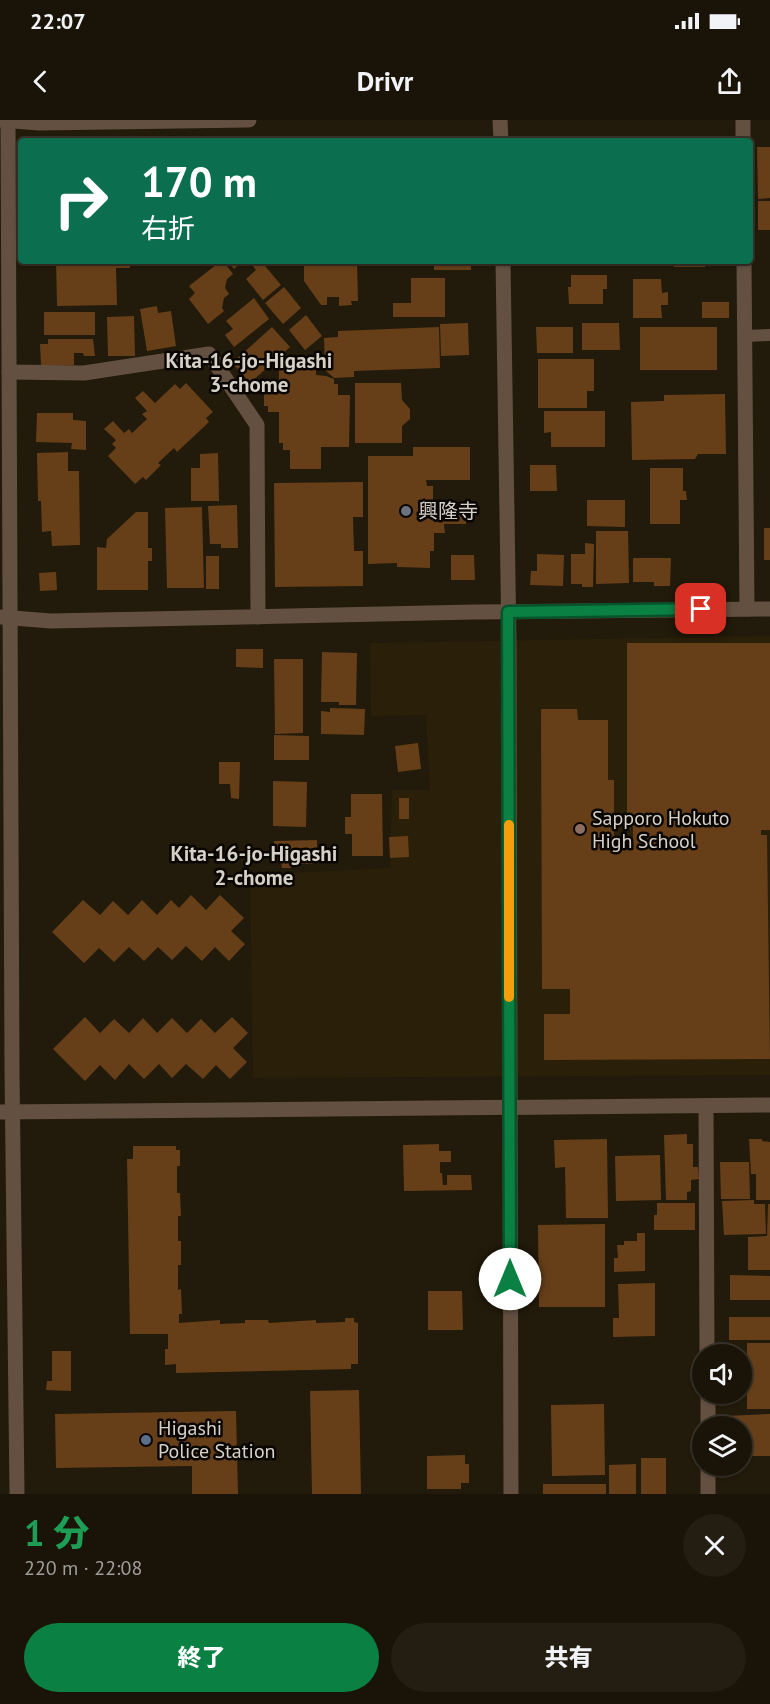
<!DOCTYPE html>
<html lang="ja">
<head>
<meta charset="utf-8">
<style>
	:root { --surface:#1a1408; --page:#231d12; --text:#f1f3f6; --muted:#9f9e9c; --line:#383329; --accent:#0b8043 }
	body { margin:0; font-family:"PT Sans","Noto Sans JP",sans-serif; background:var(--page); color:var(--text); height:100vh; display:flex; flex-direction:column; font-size:22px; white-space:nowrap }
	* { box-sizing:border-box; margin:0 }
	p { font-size:20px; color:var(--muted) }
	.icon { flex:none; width:33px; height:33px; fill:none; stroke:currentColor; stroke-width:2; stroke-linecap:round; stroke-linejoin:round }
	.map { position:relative; height:1374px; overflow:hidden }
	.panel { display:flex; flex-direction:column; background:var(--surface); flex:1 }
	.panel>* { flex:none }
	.top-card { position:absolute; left:18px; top:18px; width:735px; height:126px; border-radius:6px; box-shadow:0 2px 4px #0004,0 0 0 2px var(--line); background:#0b6e4f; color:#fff; overflow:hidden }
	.controls { position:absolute; left:692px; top:1224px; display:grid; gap:12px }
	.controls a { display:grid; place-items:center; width:60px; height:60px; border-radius:50%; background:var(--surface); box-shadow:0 2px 4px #0004,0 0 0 2px var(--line); font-size:30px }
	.pin { position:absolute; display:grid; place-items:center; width:51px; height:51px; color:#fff; margin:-26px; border-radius:12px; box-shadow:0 3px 9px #0006 }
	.me { position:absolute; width:66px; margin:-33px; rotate:0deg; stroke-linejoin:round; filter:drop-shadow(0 0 4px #0008) }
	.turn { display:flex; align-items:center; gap:21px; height:126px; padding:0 24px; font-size:27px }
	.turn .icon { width:78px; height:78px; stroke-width:2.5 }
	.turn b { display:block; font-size:42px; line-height:51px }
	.round { display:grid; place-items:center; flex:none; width:63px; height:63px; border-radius:32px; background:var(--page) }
	.summary { display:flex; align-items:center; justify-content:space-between; height:102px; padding:0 24px }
	h1 { font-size:36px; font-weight:800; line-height:45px; color:#1e9e55 }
	.cta { display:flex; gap:12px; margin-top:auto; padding:12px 24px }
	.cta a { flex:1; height:69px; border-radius:36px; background:var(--accent); color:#fff; font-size:24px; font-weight:800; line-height:69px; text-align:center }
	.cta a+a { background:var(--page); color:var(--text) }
	.status { display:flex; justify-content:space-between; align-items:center; height:42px; padding:0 30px; background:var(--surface); direction:ltr }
	.status svg { height:16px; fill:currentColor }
	header { display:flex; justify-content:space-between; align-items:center; height:78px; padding:0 24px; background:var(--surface); font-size:27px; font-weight:800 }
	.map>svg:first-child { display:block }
	.built { fill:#2a1f08 }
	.building { fill:#663f18 }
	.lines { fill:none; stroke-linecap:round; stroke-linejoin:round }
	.service { stroke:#635041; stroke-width:12 }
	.minor { stroke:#635041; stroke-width:15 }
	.tertiary { stroke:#635041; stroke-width:15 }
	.route-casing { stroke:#07532c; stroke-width:15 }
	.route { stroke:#0b8043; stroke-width:10 }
	.slow { stroke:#f59e0b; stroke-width:10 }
	.worship-dot { fill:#6b7280; stroke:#090602; stroke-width:2 }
	.education-dot { fill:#8d6e63; stroke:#090602; stroke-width:2 }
	.service-dot { fill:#5c6f8a; stroke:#090602; stroke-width:2 }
	.labels { text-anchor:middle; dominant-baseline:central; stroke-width:5; stroke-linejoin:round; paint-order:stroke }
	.poi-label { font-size:20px; fill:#d6d1c7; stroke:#090602; text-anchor:start }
	.neighbourhood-label { font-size:21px; font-weight:bold; fill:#d6d1c7; stroke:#090602 }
</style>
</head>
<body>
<div class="status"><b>22:07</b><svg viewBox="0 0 49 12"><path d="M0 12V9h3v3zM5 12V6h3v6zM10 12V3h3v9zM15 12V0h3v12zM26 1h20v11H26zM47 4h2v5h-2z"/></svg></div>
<header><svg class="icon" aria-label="back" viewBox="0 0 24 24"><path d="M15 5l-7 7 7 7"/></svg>Drivr<svg class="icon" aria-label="share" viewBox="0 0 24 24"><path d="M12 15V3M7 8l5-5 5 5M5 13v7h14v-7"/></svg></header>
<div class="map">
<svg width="770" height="1374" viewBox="0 0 770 1374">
	<rect width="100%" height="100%" fill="#221a0a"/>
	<polygon class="built" points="770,516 770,955 253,958 250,755 390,748 392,670 430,670 426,595 371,596 370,523"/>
	<g class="building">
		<polygon points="757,27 770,27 770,78 758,79"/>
		<rect x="758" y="81" width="12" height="29"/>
		<polygon points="56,141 130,141 130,148 116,148 117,185 57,186"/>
		<polygon points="221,141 223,141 233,154 227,159 225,168 229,174 224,178 222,188 224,191 208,204 189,179 195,173 189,166"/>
		<polygon points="227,141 243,141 234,149"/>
		<polygon points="258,141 261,141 281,165 263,180 246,159 256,150 253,146"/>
		<polygon points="304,141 357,141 358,181 351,181 352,185 339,186 339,177 327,177 327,185 321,185 304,161"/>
		<rect x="434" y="141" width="37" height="9"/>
		<rect x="674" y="141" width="31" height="6"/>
		<polygon points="571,155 607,155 607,169 603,169 603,184 569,184 568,167 571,167"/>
		<polygon points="411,158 445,158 445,197 393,197 393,183 411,183"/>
		<polygon points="633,159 661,159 662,173 668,172 668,185 661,185 662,198 633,198"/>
		<polygon points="284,167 301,188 283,204 265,183"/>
		<polygon points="254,178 269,199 234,227 225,215 233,209 226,201"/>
		<rect x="702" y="182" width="27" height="16"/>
		<polygon points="157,186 158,193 171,191 176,226 147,231 140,189"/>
		<rect x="44" y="192" width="51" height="23"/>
		<polygon points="306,195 322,216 305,230 289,210"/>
		<polygon points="134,196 135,236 108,236 107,197"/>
		<polygon points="468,203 469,235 441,236 440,204"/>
		<polygon points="582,203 619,203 620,230 582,230"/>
		<polygon points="272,207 290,227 250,263 232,243"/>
		<polygon points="439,207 440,248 354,251 354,257 334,258 325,250 324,218 338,217 338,211"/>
		<polygon points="536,207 573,207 573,233 537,233"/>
		<rect x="640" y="207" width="77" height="43"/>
		<polygon points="48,219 93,219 95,236 84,236 83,233 74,233 74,245 41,245 40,224 48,224"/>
		<polygon points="279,238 306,238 306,243 313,243 313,247 316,247 316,255 326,256 334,259 334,264 338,264 338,275 350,275 349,327 321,327 321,349 290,349 290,330 283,330 283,323 279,323 279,292 268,292 268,286 264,286 264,261 279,261"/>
		<polygon points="538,239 594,239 594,271 587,271 587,288 538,288"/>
		<polygon points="186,263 213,292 206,298 209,302 177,332 174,328 158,343 161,345 146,360 143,357 135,364 108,336 116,328 112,324 116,320 104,309 113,301 124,313 129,309 132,313 147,299 142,294 147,291 135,278 143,271 155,283 175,264 180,269"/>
		<polygon points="355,263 401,263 402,280 410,289 410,299 402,306 402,323 355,323"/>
		<polygon points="725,274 726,334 698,334 695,339 632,340 631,282 664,281 664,275"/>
		<polygon points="544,291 605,291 605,327 551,327 551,312 544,313"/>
		<polygon points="37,293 73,293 73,300 86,301 86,330 71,329 72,323 36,322"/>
		<polygon points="413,327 470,327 470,360 426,360 427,366 433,366 433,382 443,383 443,393 467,393 466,404 444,404 445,413 434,413 434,431 430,431 430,448 397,447 397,443 368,444 368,336 413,336"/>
		<polygon points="68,332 68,351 79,351 80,425 52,426 51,411 42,412 41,381 38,381 37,333"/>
		<polygon points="218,333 219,381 191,381 191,348 200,348 200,334"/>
		<polygon points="530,345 556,345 557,371 530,371"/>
		<polygon points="650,348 683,348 683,371 686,371 687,380 680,380 680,404 650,404"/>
		<polygon points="363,362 363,397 353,397 354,431 363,431 363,466 275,467 274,363"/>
		<polygon points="587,380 625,380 625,407 587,406"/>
		<polygon points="237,385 238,428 221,428 221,424 210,424 208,386"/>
		<polygon points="202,387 204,468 167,468 165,388"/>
		<polygon points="136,392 148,392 148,428 152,428 152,441 148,441 148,470 97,470 97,427 106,428 107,419"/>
		<rect x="764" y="408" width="6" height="32"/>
		<polygon points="596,411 628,411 629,463 596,464"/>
		<polygon points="585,423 594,424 593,467 582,467 582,464 571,464 571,434 585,434"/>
		<polygon points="537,434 564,435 563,466 530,465 531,451 537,451"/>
		<polygon points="451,435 474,435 475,460 451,460"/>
		<rect x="206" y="436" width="13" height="33"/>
		<polygon points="633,438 671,438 670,466 654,466 654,462 633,462"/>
		<polygon points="56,452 57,470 40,471 39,453"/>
		<polygon points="627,523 770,523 770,710 761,710 761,715 767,715 770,939 544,940 544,894 570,894 570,869 542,869 541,589 577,589 578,600 608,600 608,660 614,660 614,719 633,719 633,707 627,707"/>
		<polygon points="236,529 263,529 263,548 236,547"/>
		<polygon points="322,532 357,533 356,585 339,585 339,582 321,582"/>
		<polygon points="274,539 303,539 303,613 275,614"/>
		<polygon points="330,588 365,589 364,615 321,614 321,591 330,592"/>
		<polygon points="274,615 309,616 309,640 274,640"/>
		<polygon points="418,623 421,649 398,652 395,626"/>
		<polygon points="219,642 240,642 239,679 231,678 230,664 219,664"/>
		<polygon points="273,661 307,662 306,707 273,706"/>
		<polygon points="351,674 382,674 383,736 352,736 352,714 345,714 345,697 351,697"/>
		<rect x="399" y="678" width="10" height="21"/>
		<polygon points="408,716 409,737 390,738 389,717"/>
		<polygon points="317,720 317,728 311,728 312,744 298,744 298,741 291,741 291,748 282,748 281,741 274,741 274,721"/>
		<polygon points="191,775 206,790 220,775 244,798 231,811 245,824 229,841 215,827 202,841 186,826 172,840 158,827 144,841 129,827 114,842 99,828 84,843 52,812 83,780 100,795 113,781 128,795 142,780 157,795 171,780 179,788"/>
		<polygon points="85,897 100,913 114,899 129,913 143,898 157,913 172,898 187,913 201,899 215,913 232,897 248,913 233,928 247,942 230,959 216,945 203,959 186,944 172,958 159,944 144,959 129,944 115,960 100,945 85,961 53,929"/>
		<polygon points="687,1014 687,1024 693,1024 693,1047 698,1047 699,1059 691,1060 691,1071 687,1072 687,1080 666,1080 664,1015"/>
		<polygon points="607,1019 608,1098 566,1098 565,1047 555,1048 554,1020"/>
		<polygon points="749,1019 762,1019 762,1021 770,1022 770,1080 756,1080 756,1054 751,1054"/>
		<polygon points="439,1024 439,1031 451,1031 451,1042 440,1042 440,1053 442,1053 443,1065 447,1065 447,1055 471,1055 472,1070 404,1071 403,1025"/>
		<polygon points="133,1026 176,1026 176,1030 180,1030 180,1046 177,1046 177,1073 180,1073 181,1096 178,1096 178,1121 181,1121 181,1145 178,1145 178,1170 181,1169 182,1194 179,1194 179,1203 220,1200 220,1204 245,1203 245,1200 268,1200 269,1203 316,1200 316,1203 345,1202 345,1198 354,1198 354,1202 358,1203 358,1244 351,1244 351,1249 176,1253 176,1244 165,1245 165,1229 168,1229 168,1214 130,1214 127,1039 133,1039"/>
		<polygon points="660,1035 661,1080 616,1081 615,1036"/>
		<polygon points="720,1042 749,1042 750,1079 721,1079"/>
		<polygon points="754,1080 754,1084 765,1084 766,1114 724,1115 722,1081"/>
		<polygon points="657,1083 695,1083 695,1110 654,1110 654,1095 657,1095"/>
		<polygon points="768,1084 770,1084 770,1150 748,1150 748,1117 767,1116"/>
		<polygon points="605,1104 605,1187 539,1187 538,1105"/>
		<polygon points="637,1113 645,1113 645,1151 614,1152 614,1138 618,1138 617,1125 624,1125 624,1121 637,1121"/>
		<polygon points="730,1155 770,1156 770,1180 730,1180"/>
		<polygon points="655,1163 655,1216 613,1217 613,1198 619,1198 618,1164"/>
		<polygon points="428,1171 462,1171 463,1210 428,1210"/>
		<rect x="729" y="1197" width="41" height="23"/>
		<rect x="747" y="1223" width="23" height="66"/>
		<polygon points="52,1231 71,1231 71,1271 46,1270 47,1261 52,1261"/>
		<polygon points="359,1270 361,1374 312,1374 310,1271"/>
		<polygon points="604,1284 605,1355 552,1356 551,1285"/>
		<polygon points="236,1291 238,1374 192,1374 192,1346 56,1348 55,1294"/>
		<polygon points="770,1294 770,1336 741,1336 741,1306 727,1306 726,1296"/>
		<polygon points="465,1335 465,1344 469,1344 469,1363 461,1363 461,1369 427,1369 427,1336"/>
		<rect x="641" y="1338" width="25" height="36"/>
		<polygon points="636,1344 636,1374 609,1374 609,1345"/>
		<rect x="543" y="1364" width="63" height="10"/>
	</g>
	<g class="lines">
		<polyline class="service" points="744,216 770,215"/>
		<g class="minor">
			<polyline points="8,0 12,950 17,1374"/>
			<polyline points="500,0 501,21"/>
			<polyline points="743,21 743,0"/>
			<polyline points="503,141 509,522 511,1374"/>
			<polyline points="744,141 747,489"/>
			<polyline points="9,252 84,253 209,234 257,305 258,497"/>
			<polyline points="706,986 707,1234"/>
			<polyline points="708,1274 708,1306"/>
			<polyline points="708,1346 708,1374"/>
		</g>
		<g class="tertiary">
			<polyline points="0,0 39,3 249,0"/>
			<polyline points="0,497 51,501 474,492 770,489"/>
			<polyline points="0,992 770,985"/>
		</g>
	</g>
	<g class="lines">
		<defs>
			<polyline id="route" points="510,1159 508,492 701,489"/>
		</defs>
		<use href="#route" class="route-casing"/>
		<use href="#route" class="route"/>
		<polyline class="slow" points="509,705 509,877"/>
	</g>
	<circle class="worship-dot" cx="406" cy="391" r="6"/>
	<circle class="education-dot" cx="580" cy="709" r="6"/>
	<circle class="service-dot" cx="146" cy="1320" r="6"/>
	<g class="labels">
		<g class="poi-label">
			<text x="418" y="391">興隆寺</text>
			<text x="592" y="698">Sapporo Hokuto<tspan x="592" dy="23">High School</tspan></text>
			<text x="158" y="1308">Higashi<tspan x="158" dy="23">Police Station</tspan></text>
		</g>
		<g class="neighbourhood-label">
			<text x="249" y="240">Kita-16-jo-Higashi<tspan x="249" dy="24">3-chome</tspan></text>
			<text x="254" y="733">Kita-16-jo-Higashi<tspan x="254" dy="24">2-chome</tspan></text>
		</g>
	</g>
</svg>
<div class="controls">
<a><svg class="icon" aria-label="sound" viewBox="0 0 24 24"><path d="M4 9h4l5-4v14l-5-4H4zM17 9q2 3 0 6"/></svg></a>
<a><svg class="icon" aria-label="layers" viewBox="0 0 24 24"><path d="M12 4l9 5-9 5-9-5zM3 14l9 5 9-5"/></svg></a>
</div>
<div class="pin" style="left:701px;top:489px;background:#d93025"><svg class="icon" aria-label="arrive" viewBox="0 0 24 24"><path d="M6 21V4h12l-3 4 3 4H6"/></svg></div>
<svg class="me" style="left:510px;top:1159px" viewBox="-20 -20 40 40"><circle r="19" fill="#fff"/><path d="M0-13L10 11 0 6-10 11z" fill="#0b8043"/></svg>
<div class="top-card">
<div class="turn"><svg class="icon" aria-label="right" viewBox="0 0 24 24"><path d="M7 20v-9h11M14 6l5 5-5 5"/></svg><div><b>170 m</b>右折</div></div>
</div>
</div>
<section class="panel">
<div class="summary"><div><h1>1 分</h1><p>220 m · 22:08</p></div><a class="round"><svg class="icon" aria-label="close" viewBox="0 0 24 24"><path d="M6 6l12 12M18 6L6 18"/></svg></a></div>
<div class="cta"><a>終了</a><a>共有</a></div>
</section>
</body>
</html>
